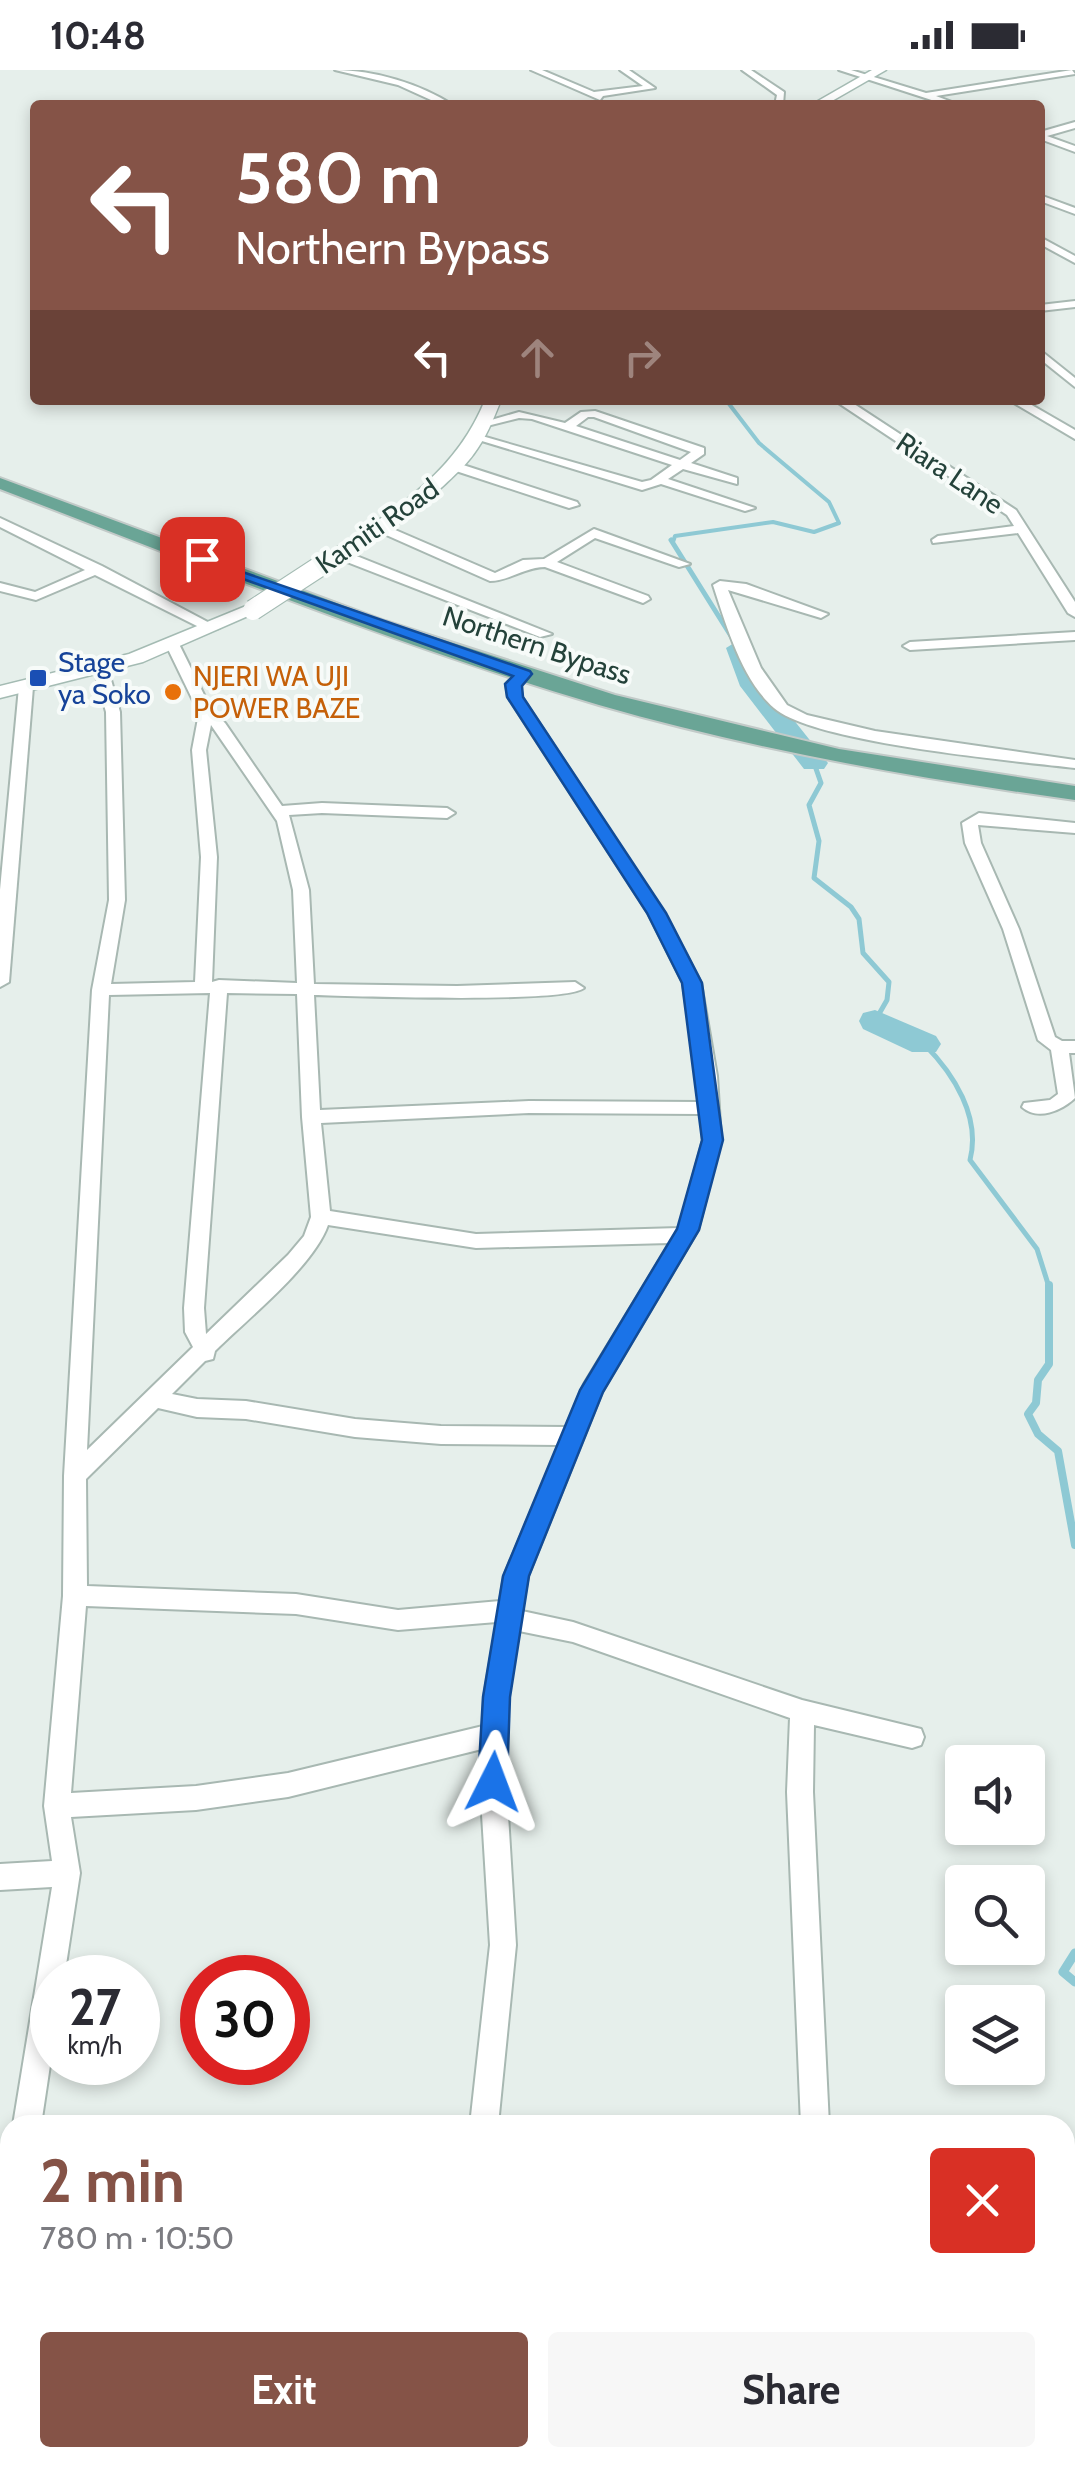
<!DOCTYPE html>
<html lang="en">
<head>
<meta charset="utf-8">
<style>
	:root { --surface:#fff; --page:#f7f7f7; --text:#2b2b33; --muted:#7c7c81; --accent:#855347 }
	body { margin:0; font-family:Cabin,sans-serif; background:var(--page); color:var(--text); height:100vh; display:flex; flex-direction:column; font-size:38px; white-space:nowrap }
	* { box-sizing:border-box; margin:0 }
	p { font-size:32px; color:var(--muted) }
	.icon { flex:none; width:55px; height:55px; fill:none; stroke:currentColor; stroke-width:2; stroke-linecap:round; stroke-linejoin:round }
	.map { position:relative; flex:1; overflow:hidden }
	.panel { position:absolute; left:0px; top:2045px; width:1075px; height:352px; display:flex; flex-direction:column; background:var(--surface); border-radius:30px 30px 0 0; box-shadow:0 5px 15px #0003 }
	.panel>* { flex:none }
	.top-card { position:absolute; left:30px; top:30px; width:1015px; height:305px; border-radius:10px; box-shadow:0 5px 15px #0003; background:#855347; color:#fff; overflow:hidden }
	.fabs { position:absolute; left:945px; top:1675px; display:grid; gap:20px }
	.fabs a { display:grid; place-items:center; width:100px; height:100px; border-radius:10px; background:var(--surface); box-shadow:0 5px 15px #0003; font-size:50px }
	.speed { position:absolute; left:30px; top:1885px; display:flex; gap:20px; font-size:50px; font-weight:700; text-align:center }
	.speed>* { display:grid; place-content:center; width:130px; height:130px; border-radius:50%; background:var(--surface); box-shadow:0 5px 15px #0003; line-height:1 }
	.speed small { font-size:25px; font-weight:400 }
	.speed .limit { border:15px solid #d22; background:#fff; color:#111 }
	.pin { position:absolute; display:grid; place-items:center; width:85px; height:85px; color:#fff; margin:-42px; border-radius:20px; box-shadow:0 5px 15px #0006 }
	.me { position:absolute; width:110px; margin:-55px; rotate:3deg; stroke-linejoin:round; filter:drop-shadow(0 0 8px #0008) }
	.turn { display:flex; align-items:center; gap:35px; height:210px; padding:0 40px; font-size:45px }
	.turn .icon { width:130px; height:130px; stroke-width:2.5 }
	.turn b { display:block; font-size:70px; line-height:85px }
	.lanes { display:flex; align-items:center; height:95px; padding:0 40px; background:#0003; justify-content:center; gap:50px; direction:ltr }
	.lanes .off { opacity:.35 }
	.round { display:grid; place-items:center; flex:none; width:105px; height:105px; border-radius:10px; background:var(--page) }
	.head { display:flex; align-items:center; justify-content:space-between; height:170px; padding:0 40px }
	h1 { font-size:60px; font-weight:700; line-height:75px; color:var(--accent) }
	.button { display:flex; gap:20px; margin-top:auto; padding:20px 40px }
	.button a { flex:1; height:115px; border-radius:10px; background:var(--accent); color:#fff; font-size:40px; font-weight:700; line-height:115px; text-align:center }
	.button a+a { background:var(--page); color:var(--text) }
	.status { display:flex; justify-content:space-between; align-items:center; height:70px; padding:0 50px; background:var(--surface); direction:ltr }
	.status svg { height:28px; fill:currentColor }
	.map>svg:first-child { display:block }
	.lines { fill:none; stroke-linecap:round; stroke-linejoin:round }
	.stream-far3 { stroke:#8ec9d4; stroke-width:4 }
	.stream-far2 { stroke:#8ec9d4; stroke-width:5 }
	.stream-far1 { stroke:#8ec9d4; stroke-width:8 }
	.stream { stroke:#8ec9d4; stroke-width:9 }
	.river { fill:#8ec9d4; fill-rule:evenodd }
	.street-casing { stroke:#a8b8b2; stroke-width:4 }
	.secondary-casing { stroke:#a4bbb3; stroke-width:3 }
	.primary-casing { stroke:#c2cac8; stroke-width:4 }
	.street { fill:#fff; fill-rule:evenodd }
	.secondary { fill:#fff; fill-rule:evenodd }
	.primary { fill:#6aa596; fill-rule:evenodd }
	.secondary-bridge-casing { stroke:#a4bbb3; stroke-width:22; stroke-linecap:butt }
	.secondary-bridge { stroke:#fff; stroke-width:20 }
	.route { fill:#1a73e8; stroke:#114b97; stroke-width:2.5 }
	.transit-dot { fill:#1a4fb4; stroke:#f7fbf9; stroke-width:4 }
	.food-dot { fill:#e8710a; stroke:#f7fbf9; stroke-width:4 }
	.labels { text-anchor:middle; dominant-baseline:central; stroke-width:8; stroke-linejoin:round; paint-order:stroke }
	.far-street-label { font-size:28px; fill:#24423a; stroke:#f7fbf9 }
	.far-transit-label { font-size:28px; fill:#164399; stroke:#f7fbf9; text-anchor:start }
	.far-food-label { font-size:28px; fill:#c56008; stroke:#f7fbf9; text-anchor:start }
</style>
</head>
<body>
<div class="status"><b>10:48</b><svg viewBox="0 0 49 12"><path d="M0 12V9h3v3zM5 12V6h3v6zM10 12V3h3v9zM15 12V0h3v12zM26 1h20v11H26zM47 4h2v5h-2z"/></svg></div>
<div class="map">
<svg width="1075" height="2396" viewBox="0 0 1075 2396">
	<rect width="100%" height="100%" fill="#e6efeb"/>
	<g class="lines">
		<polyline class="stream-far3" points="673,472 675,466 773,452 814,462 839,453 829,432 759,373 726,330"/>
		<g class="stream-far2">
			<polyline points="671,470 736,574"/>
			<polyline points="814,693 821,713 809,735 819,771 814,808 851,837 859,849 863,883 889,912 887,930 875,951"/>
			<path d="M 924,974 C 954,1004 981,1047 970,1090 L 1037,1179 L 1049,1217"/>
		</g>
		<polyline class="stream-far1" points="1049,1215 1049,1294 1038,1310 1036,1333 1028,1344 1038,1364 1058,1381 1075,1475"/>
		<polyline class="stream" points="1075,1883 1063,1902 1075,1912"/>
		<g class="river">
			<polygon points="739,570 748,573 766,615 828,693 824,699 804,699 740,616 726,578"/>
			<polygon points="875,940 936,966 941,974 936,982 912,982 863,959 859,951 863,943"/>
		</g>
		<defs>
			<g id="street">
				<path d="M 335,0 C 375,0 420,14 453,35 L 442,35 L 398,15 Z"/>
				<polygon points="531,0 542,0 594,22 643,16 620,0 629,0 655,18 603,26 600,30"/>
				<polygon points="742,0 751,0 784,22 783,35 775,35 777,25"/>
				<polygon points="839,0 851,0 926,23 1072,0 1075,4 936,26 960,35 947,35"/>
				<polygon points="1075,52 1075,58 1047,66 1075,76 1075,82 1040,69 1040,62"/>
				<polygon points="1040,125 1075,138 1075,144 1040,131"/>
				<polygon points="1040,167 1075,186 1075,193 1040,174"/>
				<polygon points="1075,231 1075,237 1040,241 1040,235"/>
				<polygon points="1040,280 1075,308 1075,317 1040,289"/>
				<polygon points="834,330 848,330 1016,440 1075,532 1075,547 1068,543 1018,463 933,473 932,470 938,466 1014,456 1007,445"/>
				<polygon points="1009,330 1023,330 1075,360 1075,369"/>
				<path d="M 519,342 L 565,353 L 581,342 L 595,341 L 704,378 L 704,384 L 691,393 L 737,408 L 737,414 L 683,399 L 668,409 L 755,438 L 745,441 L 661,414 L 642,420 L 472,368 L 482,366 L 642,412 L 651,410 L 672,395 L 532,349 L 519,348 L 487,356 L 481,353 ZM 588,347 L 594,347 L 691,382 L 680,390 L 576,356 Z"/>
				<polygon points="457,393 577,432 579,435 569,438 453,400 451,397"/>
				<polygon points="0,448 102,496 219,558 207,561 95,505 36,530 0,521 0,513 35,522 85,500 0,457"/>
				<path d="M 379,453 L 495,503 L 523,490 L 544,489 L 594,459 L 690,494 L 679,497 L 595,468 L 557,492 L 648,526 L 650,529 L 643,533 L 545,497 C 525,497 509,511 490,511 L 375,460 L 375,454 Z"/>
				<polygon points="334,481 344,481 552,564 540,567 334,487"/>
				<path d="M 720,511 L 746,514 L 828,544 L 821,548 L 728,520 L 761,598 L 787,635 L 807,645 L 875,661 L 1075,690 L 1075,698 C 1015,691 814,673 774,638 C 742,610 726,555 713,515 Z"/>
				<polygon points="1075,562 1075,570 910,580 903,576 910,572"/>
				<path d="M 168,572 L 178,572 L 212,641 L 225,653 L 282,736 L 322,733 L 447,738 L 455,743 L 447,748 L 322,743 L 289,745 L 309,820 L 314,914 L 457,916 L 575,912 L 584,918 C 565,934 353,926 314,925 L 320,1040 L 529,1031 L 700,1032 L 683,913 L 648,843 L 508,627 L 506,614 L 519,601 L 531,604 L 520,615 L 522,627 L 664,843 L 701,913 L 717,1006 L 721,1070 L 698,1160 L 602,1322 L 528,1506 L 522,1541 L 573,1552 L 802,1630 L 921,1659 L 924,1667 L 921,1675 L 912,1678 L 814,1655 L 813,1722 L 829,2055 L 801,2055 L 787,1722 L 790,1648 L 573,1572 L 519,1561 L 508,1627 L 506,1712 L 516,1875 L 498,2055 L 470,2055 L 490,1875 L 480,1712 L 482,1679 L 288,1727 L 196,1740 L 71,1747 L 80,1803 L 64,1908 L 52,1908 L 52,1982 L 41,2055 L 13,2055 L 52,1817 L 0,1820 L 0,1794 L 52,1791 L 44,1736 L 63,1526 L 64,1406 L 92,920 L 109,830 L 106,642 L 94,599 L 101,595 L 108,599 L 120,642 L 125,830 L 111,914 L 195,912 L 201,787 L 192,680 L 199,643 L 166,575 ZM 211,655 L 277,751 L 293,820 L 297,913 L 219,910 L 212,912 L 217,787 L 206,680 ZM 210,923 L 184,1238 L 185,1262 L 193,1277 L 87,1380 L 109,925 ZM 227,923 L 297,924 L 302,1047 L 311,1147 L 304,1166 L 288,1185 L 206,1264 L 204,1238 ZM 529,1043 L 701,1044 L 703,1070 L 679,1158 L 476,1164 L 330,1141 L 321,1053 ZM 328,1155 L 476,1178 L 670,1173 L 584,1314 L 566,1357 L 441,1356 L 355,1349 L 246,1331 L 197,1329 L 172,1324 L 205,1291 L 213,1289 L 215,1281 C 248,1248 313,1197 328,1155 ZM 158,1338 L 197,1347 L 246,1349 L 355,1367 L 441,1374 L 559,1375 L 504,1506 L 500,1531 L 398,1540 L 296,1524 L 87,1516 L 86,1409 ZM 86,1536 L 296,1544 L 398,1560 L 497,1552 L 484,1627 L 483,1656 L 288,1703 L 196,1716 L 71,1723 Z"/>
				<polygon points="26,613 33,617 9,912 0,917 0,820 19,617"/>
				<path d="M 979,743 L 1075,753 L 1075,763 L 978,755 L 981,773 L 1019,859 L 1055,967 L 1062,971 L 1075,971 L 1075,983 L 1069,983 L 1075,1028 C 1061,1041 1038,1051 1022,1037 L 1024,1033 L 1050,1030 L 1058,1024 L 1051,980 L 1038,970 L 1003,859 L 965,773 L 962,753 Z"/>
				<polygon points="10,2149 10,2184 0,2180 0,2153"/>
				<polygon points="453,2388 485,2388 484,2396 452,2396"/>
			</g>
			<g id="secondary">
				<polygon points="872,0 886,0 825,35 811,35"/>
				<path d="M 485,330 L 501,330 C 493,350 486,368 473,385 C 455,411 347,501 319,497 L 319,489 C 386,445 454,408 485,330 Z"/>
				<polygon points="246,536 262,540 143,592 0,628 0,616 129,584"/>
			</g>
			<path id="primary" d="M 0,408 L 385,551 L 615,625 L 839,679 L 1075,716 L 1075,730 C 915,708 755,680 599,635 C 396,575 198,495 0,419 Z"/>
		</defs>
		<use href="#street" class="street-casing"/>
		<use href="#secondary" class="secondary-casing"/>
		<use href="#primary" class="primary-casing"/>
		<use href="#street" class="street"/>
		<use href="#secondary" class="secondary"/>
		<use href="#primary" class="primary"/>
		<defs>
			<polyline id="secondary-bridge" points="253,540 325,493"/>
		</defs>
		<use href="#secondary-bridge" class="secondary-bridge-casing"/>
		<use href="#secondary-bridge" class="secondary-bridge"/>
	</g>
	<polygon class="route" points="196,486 530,601 532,604 522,616 523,627 666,843 702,913 723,1070 699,1160 603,1322 529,1506 510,1627 507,1712 503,1721 493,1725 483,1721 478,1712 483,1627 503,1506 580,1320 677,1159 702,1070 682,913 647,843 507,627 505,614 513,606 196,492"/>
	<rect class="transit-dot" x="28" y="598" width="20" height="20" rx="5"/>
	<circle class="food-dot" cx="173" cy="622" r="10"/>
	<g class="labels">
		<g class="far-street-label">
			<text transform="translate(950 403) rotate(34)">Riara Lane</text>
			<text transform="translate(377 456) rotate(-35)">Kamiti Road</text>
			<text transform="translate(537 575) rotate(18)">Northern Bypass</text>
		</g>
		<g class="far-transit-label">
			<text x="58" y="592">Stage<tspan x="58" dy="32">ya Soko</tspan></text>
		</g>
		<g class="far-food-label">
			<text x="193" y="606">NJERI WA UJI<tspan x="193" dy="32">POWER BAZE</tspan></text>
		</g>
	</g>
</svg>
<div class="fabs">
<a><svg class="icon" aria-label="sound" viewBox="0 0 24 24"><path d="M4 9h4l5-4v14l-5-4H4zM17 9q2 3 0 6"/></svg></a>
<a><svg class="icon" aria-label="search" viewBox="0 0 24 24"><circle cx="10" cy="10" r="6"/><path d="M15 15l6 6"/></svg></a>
<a><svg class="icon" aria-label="layers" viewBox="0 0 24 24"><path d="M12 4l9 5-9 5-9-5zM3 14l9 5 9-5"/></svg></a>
</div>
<div class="speed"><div>27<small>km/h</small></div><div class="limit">30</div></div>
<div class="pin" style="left:202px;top:489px;background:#d93025"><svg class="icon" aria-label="arrive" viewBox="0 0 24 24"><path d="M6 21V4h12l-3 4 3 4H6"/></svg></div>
<svg class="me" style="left:493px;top:1712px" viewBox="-20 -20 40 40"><path d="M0-17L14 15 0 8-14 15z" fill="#1a73e8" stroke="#fff" stroke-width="4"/></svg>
<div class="top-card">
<div class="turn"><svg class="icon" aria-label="left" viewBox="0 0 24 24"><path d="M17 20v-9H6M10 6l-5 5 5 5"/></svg><div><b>580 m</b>Northern Bypass</div></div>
<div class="lanes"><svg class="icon" aria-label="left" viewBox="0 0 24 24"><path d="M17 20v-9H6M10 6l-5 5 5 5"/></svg><svg class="icon off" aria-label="ahead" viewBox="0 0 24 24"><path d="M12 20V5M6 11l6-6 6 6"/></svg><svg class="icon off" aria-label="right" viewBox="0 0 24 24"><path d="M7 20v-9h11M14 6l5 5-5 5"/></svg></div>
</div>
<section class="panel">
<div class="head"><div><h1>2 min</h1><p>780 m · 10:50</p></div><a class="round" style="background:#d93025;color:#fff"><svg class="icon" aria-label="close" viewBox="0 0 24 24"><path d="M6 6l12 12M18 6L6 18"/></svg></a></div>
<div class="button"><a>Exit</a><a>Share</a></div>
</section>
</div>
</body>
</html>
